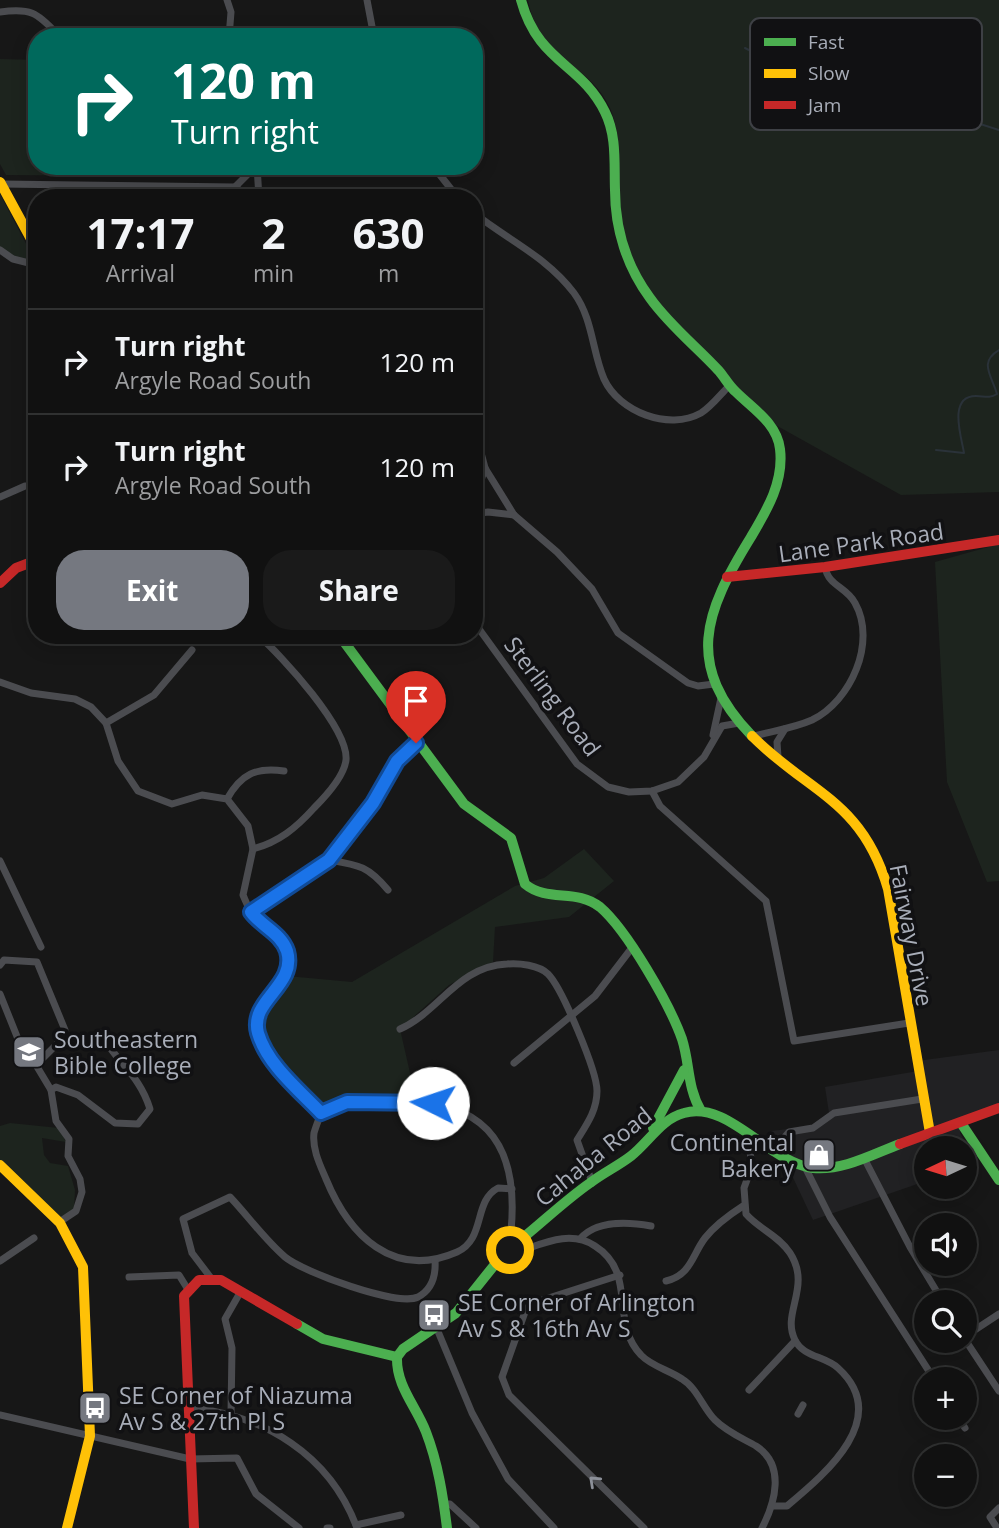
<!DOCTYPE html>
<html lang="en">
<head>
<meta charset="utf-8">
<style>
	:root { --surface:#111; --page:#1a1a1a; --text:#f1f3f6; --muted:#9c9d9f; --line:#303131; --accent:#757880 }
	body { margin:0; font-family:"Open Sans",sans-serif; background:var(--page); color:var(--text); height:100vh; display:flex; flex-direction:column; font-size:26px; white-space:nowrap }
	* { box-sizing:border-box; margin:0 }
	p { font-size:23px; color:var(--muted) }
	.icon { flex:none; width:38px; height:38px; fill:none; stroke:currentColor; stroke-width:2; stroke-linecap:round; stroke-linejoin:round }
	.map { position:relative; flex:1; overflow:hidden }
	.details { position:absolute; left:28px; top:189px; width:455px; height:455px; display:flex; flex-direction:column; background:var(--surface); border-radius:28px; box-shadow:0 4px 18px #0003,0 0 0 2px var(--line) }
	.details>* { flex:none }
	.banner { position:absolute; left:28px; top:28px; width:455px; height:147px; border-radius:28px; box-shadow:0 4px 18px #0003,0 0 0 2px var(--line); background:#00695c; color:#fff; overflow:hidden }
	.needle { width:46px; rotate:266deg }
	.fabs { position:absolute; left:914px; top:1136px; display:grid; gap:14px }
	.fabs a { display:grid; place-items:center; width:63px; height:63px; border-radius:50%; background:var(--surface); box-shadow:0 4px 18px #0003,0 0 0 2px var(--line); font-size:35px }
	.pin { position:absolute; display:grid; place-items:center; width:60px; height:60px; color:#fff; margin:-72px -30px; border-radius:50% 50% 50% 0; rotate:-45deg; box-shadow:0 0 7px #0007 }
	.pin .icon { rotate:45deg }
	.me { position:absolute; width:77px; margin:-38px; rotate:274deg; stroke-linejoin:round; filter:drop-shadow(0 0 5px #0008) }
	.turn { display:flex; align-items:center; gap:24px; height:147px; padding:0 28px; font-size:32px }
	.turn .icon { width:91px; height:91px; stroke-width:2.5 }
	.turn b { display:block; font-size:49px; line-height:60px }
	.eta { display:flex; justify-content:space-evenly; align-items:center; height:119px; text-align:center }
	.eta b { font-size:42px; font-weight:700; line-height:49px }
	.cta { display:flex; gap:14px; margin-top:auto; padding:14px 28px }
	.cta a { flex:1; height:80px; border-radius:28px; background:var(--accent); color:#fff; font-size:28px; font-weight:700; line-height:80px; text-align:center }
	.cta a+a { background:var(--page); color:var(--text) }
	ul { padding:0; list-style:none }
	li { display:flex; align-items:center; gap:21px; height:105px; padding:0 28px; border-top:2px solid var(--line) }
	li div { flex:1 }
	li b { display:block; font-size:26px }
	li em { font-style:normal }
	.map>svg:first-child { display:block }
	.built { fill:#212123 }
	.green { fill:#1d241e }
	.lines { fill:none; stroke-linecap:round; stroke-linejoin:round }
	.stream { stroke:#2a3239; stroke-width:2 }
	.street { stroke:#4b4c50; stroke-width:7 }
	.fast { stroke:#4caf50; stroke-width:10 }
	.slow { stroke:#ffc107; stroke-width:10 }
	.jam { stroke:#c62828; stroke-width:10 }
	.oneway { stroke:#8c9099 }
	.route-casing { stroke:#114b97; stroke-width:18 }
	.route { stroke:#1a73e8; stroke-width:12 }
	.labels { text-anchor:middle; dominant-baseline:central; stroke-width:7; stroke-linejoin:round; paint-order:stroke }
	.street-label { font-size:23px; fill:#a8adb8; stroke:#111113 }
	.poi-label { font-size:23px; fill:#a8adb8; stroke:#111113; text-anchor:start }
	.key { fill:#111113; stroke:#3e4045; stroke-width:2 }
	.key-label { font-size:19px; fill:#a8adb8 }
</style>
</head>
<body>
<div class="map">
<svg width="999" height="1528" viewBox="0 0 999 1528">
	<rect width="100%" height="100%" fill="#171717"/>
	<polygon class="built" points="999,1050 999,1108 961,1124 960,1133 976,1160 964,1166 964,1148 926,1148 926,1181 813,1220 771,1131 814,1126 829,1113 825,1087 918,1071 917,1061"/>
	<g class="green">
		<path d="M 528,0 L 999,0 L 999,492 L 901,495 L 772,423 L 746,395 L 730,385 C 682,331 623,280 618,203 C 616,172 623,137 610,108 C 589,61 541,65 528,0 Z"/>
		<polygon points="0,59 37,60 37,166 126,166 126,176 6,175 0,164"/>
		<polygon points="0,194 33,257 31,260 19,260 0,247"/>
		<polygon points="999,544 999,881 987,882 947,782 935,562"/>
		<path d="M 584,849 L 614,881 L 569,917 L 495,927 L 493,962 L 449,985 L 400,1029 L 416,1099 L 346,1099 L 320,1109 C 302,1088 252,1044 260,1015 C 263,1005 271,1002 278,995 C 283,990 285,982 287,976 L 352,982 L 515,886 L 544,878 Z"/>
		<polygon points="10,1123 59,1128 66,1142 42,1138 44,1155 50,1163 68,1166 75,1190 74,1210 60,1218 0,1163 0,1126"/>
	</g>
	<g class="lines">
		<g class="stream">
			<polyline points="745,48 802,78 839,85 879,101 923,111 945,121 974,122 999,130"/>
			<path d="M 936,450 L 964,453 C 962,439 947,396 976,396 C 984,396 989,399 997,394 C 992,376 978,362 999,350"/>
		</g>
		<g class="street">
			<polyline points="227,0 231,12 229,37"/>
			<polyline points="367,0 374,37"/>
			<path d="M 0,12 C 30,8 37,12 57,34"/>
			<polyline points="257,166 259,198"/>
			<polyline points="433,166 458,198"/>
			<polyline points="1,184 235,187 251,198"/>
			<polyline points="235,187 256,166"/>
			<path d="M 474,213 C 508,240 547,257 574,293 C 593,319 592,351 604,379 C 619,412 669,431 701,413 C 711,407 720,395 728,387"/>
			<polyline points="0,250 13,259 37,265"/>
			<polyline points="474,426 485,468 514,515 557,552 592,589 618,633 688,683 698,686 714,684"/>
			<polyline points="0,497 25,486 37,486"/>
			<polyline points="474,502 485,468"/>
			<polyline points="474,514 488,512 514,515"/>
			<polyline points="474,622 577,764 608,787 629,792 652,791 678,782 704,757 722,726 739,723"/>
			<path d="M 0,682 L 31,693 L 75,699 L 91,707 L 106,723 L 118,761 L 138,791 L 172,804 L 202,795 L 227,799 L 248,826 L 253,849 L 243,895 C 247,904 251,916 259,923 C 268,932 281,935 286,949 C 300,983 250,999 257,1032 C 265,1063 299,1090 321,1113"/>
			<polyline points="106,723 154,695 192,650"/>
			<polyline points="713,735 721,698"/>
			<path d="M 754,736 C 773,731 794,728 812,720 C 851,701 877,642 855,603 C 847,587 828,586 825,567"/>
			<polyline points="778,757 777,742 785,729"/>
			<polyline points="652,791 660,806 766,901 794,1041 909,1023"/>
			<path d="M 227,799 C 241,774 256,767 284,771"/>
			<path d="M 253,849 C 279,842 296,828 314,808 C 326,796 344,777 346,760 C 349,729 282,656 258,635"/>
			<path d="M 329,860 C 359,865 368,866 388,890"/>
			<polyline points="0,861 41,947"/>
			<polyline points="251,913 329,860 373,803 397,761 417,743"/>
			<polyline points="0,965 4,960 37,962 65,1030 63,1038 36,1065 20,1044 0,994"/>
			<path d="M 400,1029 C 439,1012 458,966 507,964 C 519,963 539,965 548,974 C 562,988 597,1071 597,1091 C 597,1110 587,1124 577,1140 L 592,1182"/>
			<polyline points="514,1063 595,996 631,949"/>
			<polyline points="36,1065 51,1090"/>
			<path d="M 321,1113 C 319,1119 316,1126 314,1133 C 312,1149 320,1165 326,1179 C 349,1235 393,1280 457,1252 C 486,1239 473,1201 498,1188 L 512,1189"/>
			<path d="M 321,1113 C 342,1101 364,1101 388,1100 C 480,1098 520,1138 511,1231"/>
			<path d="M 748,1137 L 752,1166 L 744,1188 L 746,1214 C 759,1229 778,1235 790,1253 C 812,1287 781,1313 795,1340 C 803,1357 825,1356 838,1368 C 893,1418 825,1474 787,1506 L 774,1506"/>
			<polyline points="772,1152 789,1132 813,1128 834,1113 922,1099"/>
			<polyline points="864,1158 910,1247 943,1302"/>
			<polyline points="806,1169 830,1217 934,1379"/>
			<path d="M 61,1221 L 76,1211 L 82,1192 L 80,1179 L 68,1156 L 69,1139 L 56,1121 L 51,1090 L 56,1087 L 78,1095 L 115,1123 L 138,1124 L 150,1109 C 139,1074 118,1064 100,1033"/>
			<path d="M 580,1239 C 596,1220 629,1222 651,1226"/>
			<path d="M 529,1248 C 551,1240 574,1232 595,1246 C 638,1273 609,1322 641,1355 C 651,1366 669,1370 682,1379 C 697,1388 703,1408 715,1420 C 727,1432 742,1438 756,1446 C 786,1465 775,1503 762,1528"/>
			<polyline points="0,1261 34,1238"/>
			<polyline points="620,1275 530,1304 525,1312 502,1377 509,1395 644,1528"/>
			<polyline points="129,1277 179,1275 187,1288"/>
			<path d="M 211,1278 L 192,1253 L 183,1219 L 230,1197 C 248,1216 265,1240 285,1257 C 303,1272 398,1307 418,1297 C 433,1289 436,1275 435,1260"/>
			<path d="M 666,1281 C 691,1275 692,1255 705,1238 C 716,1224 729,1215 743,1206"/>
			<polyline points="437,1329 472,1413 508,1479 554,1528"/>
			<polyline points="964,1337 999,1314"/>
			<polyline points="964,1338 999,1391"/>
			<polyline points="749,1390 795,1341"/>
			<path d="M 188,1408 C 264,1414 330,1455 357,1528"/>
			<polyline points="231,1414 232,1348 225,1319 241,1291"/>
			<polyline points="798,1414 803,1405"/>
			<polyline points="0,1415 190,1459 237,1458 256,1494 299,1528"/>
			<polyline points="958,1418 965,1428"/>
			<polyline points="444,1504 450,1504 476,1528"/>
			<polyline points="356,1525 401,1515"/>
			<polyline points="327,1528 330,1528"/>
			<polyline points="997,1528 990,1517 999,1508"/>
		</g>
		<g class="fast">
			<path d="M 521,0 C 538,63 581,63 605,112 C 617,136 614,164 615,190 C 615,229 627,267 650,298 C 670,326 697,347 719,371 C 725,378 729,386 736,392 C 753,409 777,423 780,449 C 784,482 767,510 751,537 C 704,613 684,665 752,736"/>
			<path d="M 339,635 L 464,804 L 511,838 L 525,884 C 548,903 576,888 600,907 C 627,930 670,1005 682,1039 C 690,1064 687,1087 701,1111"/>
			<polyline points="961,1123 999,1180"/>
			<polyline points="653,1128 684,1070"/>
			<path d="M 524,1237 C 546,1219 567,1199 590,1183 C 603,1173 618,1166 631,1156 C 649,1142 661,1119 684,1113 C 728,1100 768,1162 813,1168 C 843,1171 873,1154 900,1144"/>
			<polyline points="297,1324 323,1339 397,1357"/>
			<path d="M 447,1528 C 443,1496 438,1463 426,1432 C 416,1406 396,1386 397,1357 L 403,1349 L 456,1313 L 496,1263"/>
		</g>
		<g class="slow">
			<polyline points="0,182 37,250"/>
			<path d="M 752,736 C 810,794 862,800 888,889 L 930,1133"/>
			<polyline points="0,1165 60,1223 83,1267 90,1436 67,1528"/>
			<circle cx="510" cy="1250" r="19"/>
		</g>
		<g class="jam">
			<polyline points="727,577 825,567 999,540"/>
			<polyline points="0,583 16,568 37,560"/>
			<polyline points="900,1144 999,1108"/>
			<polyline points="194,1528 184,1296 199,1280 221,1280 297,1324"/>
		</g>
	</g>
	<defs><path id="oneway-chevron" d="M-2-3.5L2.5 0L-2 3.5" fill="none" stroke-width="1.6" stroke-linecap="round" stroke-linejoin="round" transform="scale(1.75)"/></defs>
	<use class="oneway" href="#oneway-chevron" transform="translate(594 1481) rotate(-137)"/>
	<g class="lines">
		<defs>
			<path id="route" d="M 416,743 L 397,761 L 373,803 L 329,860 L 251,912 C 261,926 281,933 287,951 C 297,986 249,1000 258,1033 C 267,1064 299,1090 321,1113 L 347,1102 L 433,1103"/>
		</defs>
		<use href="#route" class="route-casing"/>
		<use href="#route" class="route"/>
	</g>
	<defs>
		<symbol id="school-square" viewBox="-11 -11 22 22"><rect x="-9" y="-9" width="18" height="18" rx="4" fill="#757880" stroke="#111113"/><path d="M0-5L7-2L0 1L-7-2ZM-4 1L0 2.5L4 1V4Q0 6-4 4Z" fill="#fff"/></symbol>
		<symbol id="shop-square" viewBox="-11 -11 22 22"><rect x="-9" y="-9" width="18" height="18" rx="4" fill="#757880" stroke="#111113"/><path d="M-5-2.5h2.3a2.7 3.5 0 0 1 5.4 0H5L5.5 6h-11ZM-1.5-2.5h3a1.5 2.3 0 0 0-3 0Z" fill="#fff"/></symbol>
		<symbol id="bus-square" viewBox="-11 -11 22 22"><rect x="-9" y="-9" width="18" height="18" rx="4" fill="#757880" stroke="#111113"/><path d="M-5-6H5V4H4V6H2V4H-2V6H-4V4H-5ZM-3.5-4V0h7V-4ZM-3.5 1.2v1.5H-2V1.2ZM2 1.2v1.5H3.5V1.2Z" fill="#fff"/></symbol>
	</defs>
	<g fill-rule="evenodd">
		<use href="#school-square" x="10" y="1033" width="38" height="38"/>
		<use href="#shop-square" x="800" y="1136" width="38" height="38"/>
		<use href="#bus-square" x="415" y="1296" width="38" height="38"/>
		<use href="#bus-square" x="76" y="1389" width="38" height="38"/>
	</g>
	<g class="labels">
		<g class="street-label">
			<text transform="translate(861 542) rotate(-8)">Lane Park Road</text>
			<text transform="translate(553 696) rotate(53)">Sterling Road</text>
			<text transform="translate(912 935) rotate(79)">Fairway Drive</text>
			<text transform="translate(593 1156) rotate(-39)">Cahaba Road</text>
		</g>
		<g class="poi-label">
			<text x="54" y="1039">Southeastern<tspan x="54" dy="26">Bible College</tspan></text>
			<text x="794" y="1142" text-anchor="end">Continental<tspan x="794" dy="26">Bakery</tspan></text>
			<text x="458" y="1302">SE Corner of Arlington<tspan x="458" dy="26">Av S &amp; 16th Av S</tspan></text>
			<text x="119" y="1395">SE Corner of Niazuma<tspan x="119" dy="26">Av S &amp; 27th Pl S</tspan></text>
		</g>
	</g>
	<rect x="750" y="18" width="232" height="112" rx="10" class="key"/>
	<rect x="764" y="38" width="32" height="8" fill="#4caf50"/>
	<rect x="764" y="69" width="32" height="9" fill="#ffc107"/>
	<rect x="764" y="101" width="32" height="8" fill="#c62828"/>
	<g class="key-label">
		<text x="808" y="49">Fast</text>
		<text x="808" y="80">Slow</text>
		<text x="808" y="112">Jam</text>
	</g>
</svg>
<div class="fabs">
<a><svg class="needle" viewBox="-14 -14 28 28"><path d="M0-13l5 13h-10z" fill="#e53935"/><path d="M0 13l5-13h-10z" fill="#9c9d9f"/></svg></a>
<a><svg class="icon" aria-label="sound" viewBox="0 0 24 24"><path d="M4 9h4l5-4v14l-5-4H4zM17 9q2 3 0 6"/></svg></a>
<a><svg class="icon" aria-label="search" viewBox="0 0 24 24"><circle cx="10" cy="10" r="6"/><path d="M15 15l6 6"/></svg></a>
<a>+</a>
<a>−</a>
</div>
<div class="pin" style="left:416px;top:743px;background:#d93025"><svg class="icon" aria-label="arrive" viewBox="0 0 24 24"><path d="M6 21V4h12l-3 4 3 4H6"/></svg></div>
<svg class="me" style="left:433px;top:1103px" viewBox="-20 -20 40 40"><circle r="19" fill="#fff"/><path d="M0-13L10 11 0 6-10 11z" fill="#1a73e8"/></svg>
<div class="banner">
<div class="turn"><svg class="icon" aria-label="right" viewBox="0 0 24 24"><path d="M7 20v-9h11M14 6l5 5-5 5"/></svg><div><b>120 m</b>Turn right</div></div>
</div>
<section class="details">
<div class="eta">
<div><b>17:17</b><p>Arrival</p></div>
<div><b>2</b><p>min</p></div>
<div><b>630</b><p>m</p></div>
</div>
<ul>
<li><svg class="icon" aria-label="right" viewBox="0 0 24 24"><path d="M7 20v-9h11M14 6l5 5-5 5"/></svg><div><b>Turn right</b><p>Argyle Road South</p></div><em>120 m</em></li>
<li><svg class="icon" aria-label="right" viewBox="0 0 24 24"><path d="M7 20v-9h11M14 6l5 5-5 5"/></svg><div><b>Turn right</b><p>Argyle Road South</p></div><em>120 m</em></li>
</ul>
<div class="cta"><a>Exit</a><a>Share</a></div>
</section>
</div>
</body>
</html>
